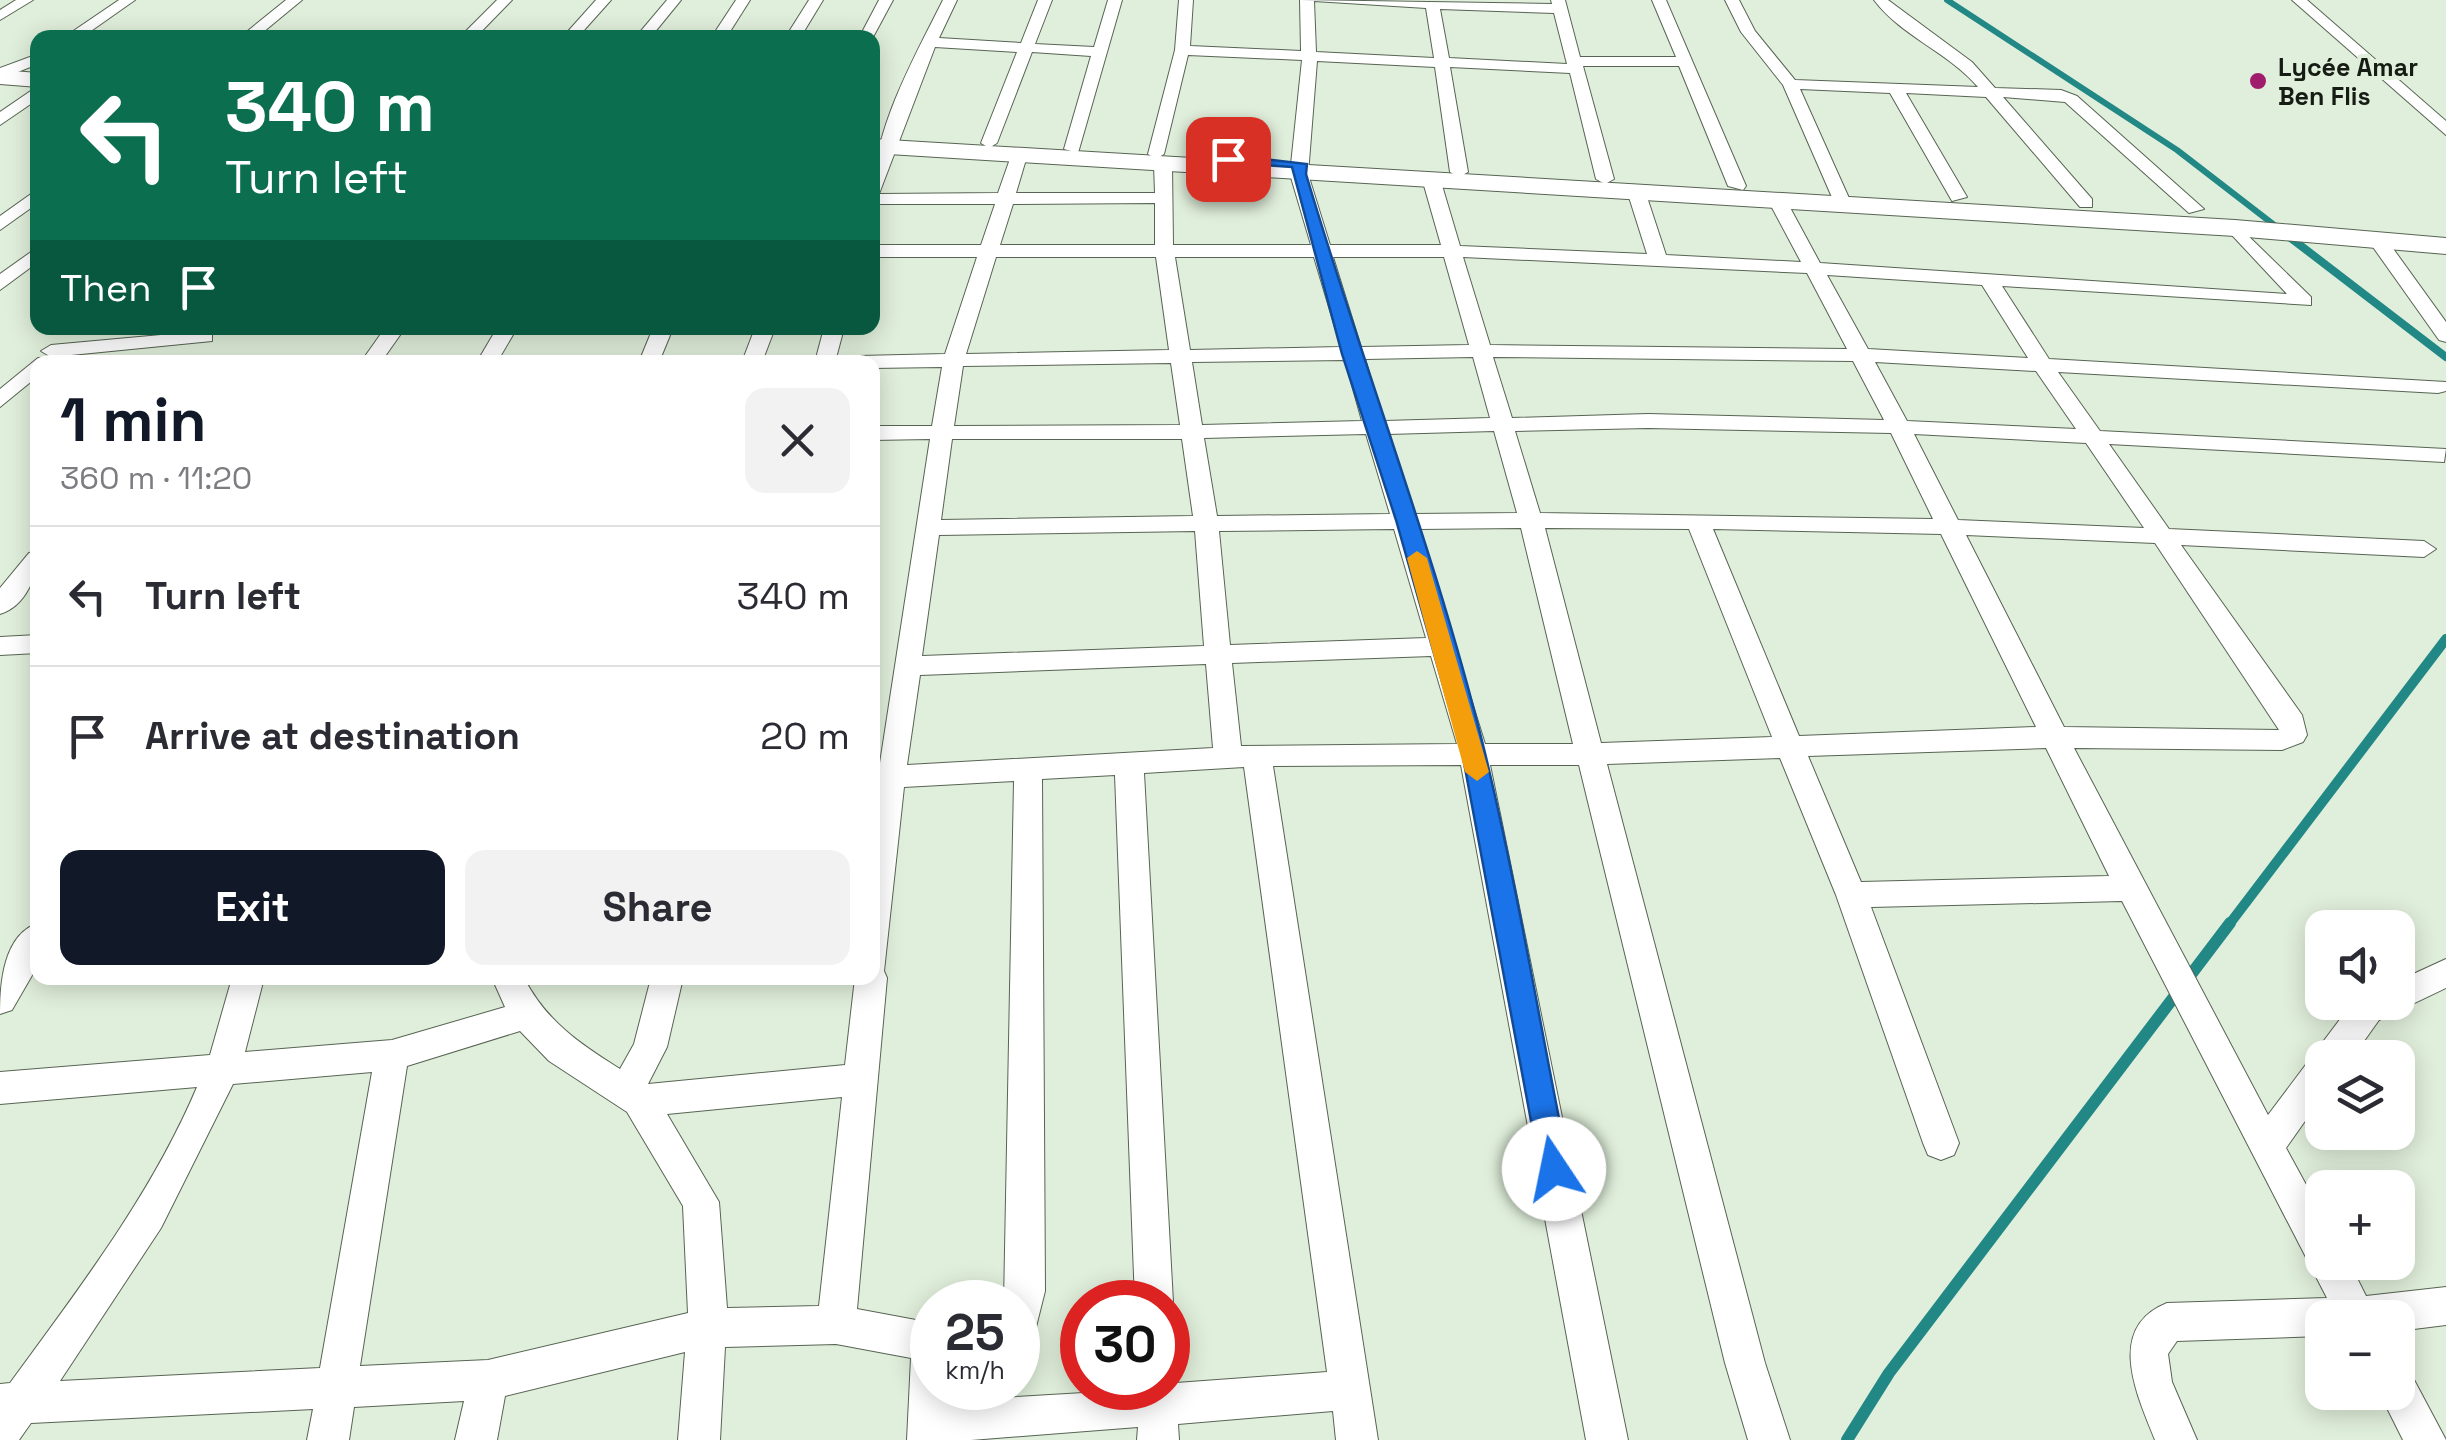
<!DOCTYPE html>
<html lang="en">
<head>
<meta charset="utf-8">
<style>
	:root { --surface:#fff; --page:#f2f2f3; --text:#2b2b33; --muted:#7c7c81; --line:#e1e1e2; --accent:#111827 }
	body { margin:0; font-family:"Space Grotesk",sans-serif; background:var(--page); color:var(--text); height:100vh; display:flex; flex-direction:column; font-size:38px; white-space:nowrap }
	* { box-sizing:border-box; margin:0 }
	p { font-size:32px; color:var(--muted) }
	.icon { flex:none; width:55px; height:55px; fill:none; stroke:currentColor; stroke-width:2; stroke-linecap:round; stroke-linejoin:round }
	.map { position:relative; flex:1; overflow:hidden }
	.details { position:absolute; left:30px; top:355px; width:850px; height:630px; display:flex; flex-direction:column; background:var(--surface); border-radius:20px; box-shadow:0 5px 25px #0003 }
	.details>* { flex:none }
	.hud { position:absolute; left:30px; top:30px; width:850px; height:305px; border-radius:20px; box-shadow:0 5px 25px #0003; background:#0b6e4f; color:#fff; overflow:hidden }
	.fabs { position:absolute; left:2305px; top:910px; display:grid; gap:20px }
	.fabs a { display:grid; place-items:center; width:110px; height:110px; border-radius:20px; background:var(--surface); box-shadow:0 5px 25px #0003; font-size:50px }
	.speed { position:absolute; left:910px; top:1280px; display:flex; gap:20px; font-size:50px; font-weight:700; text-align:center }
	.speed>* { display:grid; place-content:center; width:130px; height:130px; border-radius:50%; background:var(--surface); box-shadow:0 5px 25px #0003; line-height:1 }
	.speed small { font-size:25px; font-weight:400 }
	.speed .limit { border:15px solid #d22; background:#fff; color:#111 }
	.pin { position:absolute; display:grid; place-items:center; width:85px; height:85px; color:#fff; margin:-42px; border-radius:20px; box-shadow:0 5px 15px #0006 }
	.me { position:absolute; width:110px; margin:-55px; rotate:349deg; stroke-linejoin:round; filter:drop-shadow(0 0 8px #0008) }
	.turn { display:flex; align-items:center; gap:35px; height:210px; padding:0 30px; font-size:45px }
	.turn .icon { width:130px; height:130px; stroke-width:2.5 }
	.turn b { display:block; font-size:70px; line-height:85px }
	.then { display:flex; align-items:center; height:95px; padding:0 30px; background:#0003; gap:20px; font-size:38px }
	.round { display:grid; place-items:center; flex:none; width:105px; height:105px; border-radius:20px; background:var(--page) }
	.summary { display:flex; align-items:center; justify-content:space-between; height:170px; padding:0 30px }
	h1 { font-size:60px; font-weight:800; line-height:75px; color:var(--accent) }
	.action { display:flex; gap:20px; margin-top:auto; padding:20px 30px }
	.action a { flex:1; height:115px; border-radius:20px; background:var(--accent); color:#fff; font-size:40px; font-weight:800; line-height:115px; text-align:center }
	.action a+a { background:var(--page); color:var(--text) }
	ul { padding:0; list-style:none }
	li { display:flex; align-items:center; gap:30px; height:140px; padding:0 30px; border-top:2px solid var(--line) }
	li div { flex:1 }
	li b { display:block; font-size:38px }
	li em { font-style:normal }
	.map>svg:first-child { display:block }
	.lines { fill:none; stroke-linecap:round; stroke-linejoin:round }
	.stream-far3 { stroke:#218886; stroke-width:6 }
	.stream-far2 { stroke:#218886; stroke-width:8 }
	.stream-far1 { stroke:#218886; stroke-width:10 }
	.stream { stroke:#218886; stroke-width:12 }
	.minor-casing { stroke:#576453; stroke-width:2 }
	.secondary-casing { stroke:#576453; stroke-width:2 }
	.minor { fill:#fff; fill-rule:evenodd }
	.secondary { fill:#fff; fill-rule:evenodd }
	.route { fill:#1a73e8; stroke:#114b97; stroke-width:2.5 }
	.slow { fill:#f59e0b }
	.poi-dot { fill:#a01c6c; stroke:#e0efdb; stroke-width:4 }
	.labels { text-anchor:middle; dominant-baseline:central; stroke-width:8; stroke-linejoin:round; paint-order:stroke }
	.far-poi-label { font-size:25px; font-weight:bold; fill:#161b14; stroke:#e0efdb; text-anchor:start }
</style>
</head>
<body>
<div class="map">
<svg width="2446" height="1440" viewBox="0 0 2446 1440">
	<rect width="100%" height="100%" fill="#e0efdb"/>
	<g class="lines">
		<polyline class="stream-far3" points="1947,0 2177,150 2282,231"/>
		<polyline class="stream-far2" points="2279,229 2446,357"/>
		<polyline class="stream-far1" points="2228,926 2446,639"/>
		<polyline class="stream" points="1847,1440 1889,1373 2230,923"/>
		<defs>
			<g id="minor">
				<polygon points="16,0 33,0 0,20 0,10"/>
				<polygon points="119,0 135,0 81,38 63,38"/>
				<polygon points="286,0 302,0 256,38 239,38"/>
				<polygon points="497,0 512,0 475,38 459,38"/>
				<polygon points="596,0 611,0 577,38 562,38"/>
				<polygon points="667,0 681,0 650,38 635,38"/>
				<polygon points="736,0 750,0 726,38 711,38"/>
				<polygon points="809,0 823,0 800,38 785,38"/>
				<polygon points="879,0 893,0 872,39 859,38"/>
				<path d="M 943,0 L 957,0 L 939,38 L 1021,43 L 1038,0 L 1052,0 L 1035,44 L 1094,47 L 1108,0 L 1122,0 L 1078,153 L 1064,149 L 1091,56 L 1032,52 L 997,143 L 989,148 L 981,143 L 1017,52 L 935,47 L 879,194 L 998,193 L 1011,156 L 1019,151 L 1027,156 L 1016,193 L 1155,193 L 1154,165 L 1163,160 L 1172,165 L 1173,245 L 1311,245 L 1290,174 L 1302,60 L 1188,55 L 1164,154 L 1156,159 L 1148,154 L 1175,50 L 1179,0 L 1193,0 L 1190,46 L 1301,51 L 1300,0 L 1552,4 L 1551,0 L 1565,0 L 1580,57 L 1676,57 L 1652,0 L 1666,0 L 1746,186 L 1743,190 L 1728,186 L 1679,66 L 1583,66 L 1614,179 L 1605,184 L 1596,179 L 1570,73 L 1450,67 L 1468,172 L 1459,177 L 1450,172 L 1435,67 L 1317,61 L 1308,174 L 1330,245 L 1441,245 L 1423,182 L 1432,177 L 1441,182 L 1460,246 L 1647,254 L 1628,194 L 1637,189 L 1646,194 L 1666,255 L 1801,262 L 1769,202 L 1778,197 L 1787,202 L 1820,263 L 2287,294 L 2229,232 L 2229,224 L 2235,223 L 2311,297 L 2311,305 L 2002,286 L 2049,359 L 2446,382 L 2446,391 L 2438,393 L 2058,372 L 2100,431 L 2446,449 L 2444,462 L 2109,444 L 2169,529 L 2424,541 L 2436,549 L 2424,557 L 2181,545 L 2302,715 L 2307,735 L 2303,742 L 2282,750 L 2074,748 L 2268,1115 L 2353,1002 L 2398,1002 L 2398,981 L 2446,959 L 2446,988 L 2379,1020 L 2352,1058 L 2322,1058 L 2322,1097 L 2286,1148 L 2322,1214 L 2322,1262 L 2349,1262 L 2366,1296 L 2446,1287 L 2446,1325 L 2398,1331 L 2398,1318 L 2322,1318 L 2322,1336 L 2177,1341 L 2168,1354 L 2172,1382 L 2197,1440 L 2155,1440 C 2137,1395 2105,1328 2167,1303 L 2327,1298 L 2122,901 L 1871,907 L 1959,1143 L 1954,1155 L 1941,1160 L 1928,1155 L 1923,1143 L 1836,895 L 1780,758 L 1607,764 L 1765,1363 L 1790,1440 L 1748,1440 L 1725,1363 L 1579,765 L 1490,765 L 1628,1440 L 1586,1440 L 1461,765 L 1273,766 L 1378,1440 L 1336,1440 L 1333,1411 L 1178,1424 L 1179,1440 L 1137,1440 L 1138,1427 L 971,1440 L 907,1440 L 911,1358 L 836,1344 L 725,1347 L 720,1440 L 678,1440 L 685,1352 L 505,1396 L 497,1440 L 455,1440 L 464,1401 L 354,1407 L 349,1440 L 307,1440 L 313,1409 L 31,1423 L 19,1440 L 0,1440 L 0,1384 L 10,1383 C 78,1290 152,1194 197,1087 L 0,1104 L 0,1072 L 210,1055 L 232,978 L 264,978 L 245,1052 L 392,1040 L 505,1007 L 492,978 L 524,978 C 546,1021 580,1044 620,1069 L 634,1044 L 651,978 L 683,978 L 667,1047 L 648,1084 L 845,1065 L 855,978 L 872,978 L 872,815 L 930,439 L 872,440 L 872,426 L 932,426 L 942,367 L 872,368 L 872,362 L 849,362 L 859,356 L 945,354 L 977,257 L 872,257 L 872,245 L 981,245 L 995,204 L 872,204 C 872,131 911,64 943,0 ZM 1314,1 L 1426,8 L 1434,58 L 1316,52 ZM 1440,9 L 1554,13 L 1567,64 L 1449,58 ZM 1155,203 L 1155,245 L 1000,245 L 1013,204 ZM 996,257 L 1156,257 L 1169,350 L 966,354 ZM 1175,257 L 1314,257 L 1341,347 L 1190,350 ZM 1333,257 L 1444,257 L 1469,345 L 1361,347 ZM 1463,257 L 1807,273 L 1847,349 L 1490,345 ZM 1827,275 L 1982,285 L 2028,358 L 1868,349 ZM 1473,357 L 1490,418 L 1384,421 L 1365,359 ZM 1493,357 L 1853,361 L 1884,420 L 1648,414 L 1512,418 ZM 1345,360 L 1362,421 L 1202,425 L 1192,362 ZM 1875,362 L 2036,371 L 2076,429 L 1907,421 ZM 1171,363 L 1180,425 L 954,426 L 963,366 ZM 1648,428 L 1891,433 L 1933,519 L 1540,513 L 1515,431 ZM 1494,431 L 1517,513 L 1413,514 L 1388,434 ZM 1366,434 L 1390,514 L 1217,516 L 1204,438 ZM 1914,434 L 2086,443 L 2144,528 L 1958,520 ZM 952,439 L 1182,439 L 1193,516 L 941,520 ZM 1521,528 L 1573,744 L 1485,744 L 1418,529 ZM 1545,528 L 1689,529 L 1772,737 L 1601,743 ZM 1394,529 L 1426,638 L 1230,645 L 1219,531 ZM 1713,529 L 1941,534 L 2036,727 L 1799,736 ZM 1195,531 L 1204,646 L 922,656 L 939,535 ZM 1966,535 L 2155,543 L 2279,730 L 2064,727 ZM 1431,656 L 1457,744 L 1241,746 L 1232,663 ZM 1206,664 L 1213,748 L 907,765 L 920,675 ZM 2046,748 L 2109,876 L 1861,882 L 1808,756 ZM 1244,767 L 1327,1372 L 1176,1383 L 1168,1372 L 1168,1388 L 949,1401 L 950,1388 L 932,1388 L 932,1323 L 857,1309 L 887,978 L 884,971 L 904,787 L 1014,781 L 1004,1302 L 1018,1302 L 1018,1348 L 1032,1343 L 1045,1291 L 1042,779 L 1115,775 L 1135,1302 L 1168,1302 L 1168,1316 L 1173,1302 L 1144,773 ZM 520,1031 L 549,1061 L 627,1112 L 683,1206 L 688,1313 L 488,1360 L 360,1366 L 407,1066 ZM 372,1072 L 320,1368 L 60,1381 L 161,1228 L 233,1084 ZM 842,1097 L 819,1306 L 727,1308 L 719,1202 L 667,1114 Z"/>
				<path d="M 1725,0 L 1739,0 L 1755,31 L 1795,80 L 1978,87 C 1948,52 1901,36 1874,0 L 1888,0 L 1972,62 L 1995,88 L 2061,90 L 2077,96 L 2204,209 L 2189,213 L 2065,102 L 2003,97 L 2092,199 L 2092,207 L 2080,207 L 1986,97 L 1906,93 L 1967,197 L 1952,201 L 1890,93 L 1800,89 L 1853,207 L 1838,211 L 1783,85 L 1741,32 Z"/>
				<polygon points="2292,0 2307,0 2446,121 2446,135"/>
				<polygon points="38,54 38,64 0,79 0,68"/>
				<polygon points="38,86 38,99 0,125 0,112"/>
				<polygon points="38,189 38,203 0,230 0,216"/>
				<polygon points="2377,234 2384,236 2446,322 2446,342 2439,340 2368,240"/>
				<polygon points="38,247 38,262 0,290 0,274"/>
				<polygon points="385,328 405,328 381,362 361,362"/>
				<polygon points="497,328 517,328 497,362 477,362"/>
				<polygon points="653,328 673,328 659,362 639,362"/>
				<polygon points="755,328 775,328 762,362 742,362"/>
				<polygon points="824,328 844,328 835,362 815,362"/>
				<polygon points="205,331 212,333 212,341 51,357 41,351 51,345"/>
				<polygon points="38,358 47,362 38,362 38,376 0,407 0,389"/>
				<path d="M 38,551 C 38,575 26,606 0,614 L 0,588 L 29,553 Z"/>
				<polygon points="38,635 38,653 0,655 0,637"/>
				<path d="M 38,923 L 38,965 L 12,1010 L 0,1014 C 0,984 3,935 38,923 Z"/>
				<polygon points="2398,1370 2412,1376 2446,1440 2403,1440 2379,1392 2398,1392"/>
			</g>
			<g id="secondary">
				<polygon points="0,70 38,73 38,87 0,84"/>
				<polygon points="872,139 2235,220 2446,238 2446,254 2235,236 872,153"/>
			</g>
		</defs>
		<use href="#minor" class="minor-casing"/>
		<use href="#secondary" class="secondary-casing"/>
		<use href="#minor" class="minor"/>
		<use href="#secondary" class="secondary"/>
	</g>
	<path class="route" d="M 1228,155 L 1307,164 L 1306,174 C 1363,367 1437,557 1485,753 C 1518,890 1541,1031 1569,1169 L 1565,1179 L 1554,1183 L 1544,1179 L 1540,1169 L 1462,752 L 1396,520 L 1342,354 L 1292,167 L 1223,162 Z"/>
	<polygon class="slow" points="1417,551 1427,558 1489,772 1477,781 1465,772 1407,558"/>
	<circle class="poi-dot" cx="2258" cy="81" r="10"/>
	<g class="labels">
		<g class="far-poi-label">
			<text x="2278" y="67">Lycée Amar<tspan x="2278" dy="29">Ben Flis</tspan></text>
		</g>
	</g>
</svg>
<div class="fabs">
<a><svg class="icon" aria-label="sound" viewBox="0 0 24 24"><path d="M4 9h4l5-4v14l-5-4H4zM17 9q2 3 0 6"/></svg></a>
<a><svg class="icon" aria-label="layers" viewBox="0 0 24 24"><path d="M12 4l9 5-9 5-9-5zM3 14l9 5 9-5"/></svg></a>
<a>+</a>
<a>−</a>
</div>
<div class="speed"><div>25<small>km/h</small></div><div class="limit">30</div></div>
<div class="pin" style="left:1228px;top:159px;background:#d93025"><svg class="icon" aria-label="arrive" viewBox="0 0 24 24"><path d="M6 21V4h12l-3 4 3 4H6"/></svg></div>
<svg class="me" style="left:1554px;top:1169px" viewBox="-20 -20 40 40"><circle r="19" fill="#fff"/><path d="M0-13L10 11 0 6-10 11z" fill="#1a73e8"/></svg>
<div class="hud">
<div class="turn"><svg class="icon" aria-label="left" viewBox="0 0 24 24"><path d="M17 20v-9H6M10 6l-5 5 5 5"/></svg><div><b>340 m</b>Turn left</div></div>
<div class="then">Then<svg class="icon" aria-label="arrive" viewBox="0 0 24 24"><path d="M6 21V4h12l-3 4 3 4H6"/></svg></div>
</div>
<section class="details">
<div class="summary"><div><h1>1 min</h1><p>360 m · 11:20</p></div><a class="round"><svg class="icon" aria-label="close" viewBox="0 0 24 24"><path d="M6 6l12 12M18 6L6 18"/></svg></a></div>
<ul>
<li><svg class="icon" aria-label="left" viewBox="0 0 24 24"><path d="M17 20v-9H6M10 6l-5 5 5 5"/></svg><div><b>Turn left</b></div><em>340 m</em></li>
<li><svg class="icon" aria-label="arrive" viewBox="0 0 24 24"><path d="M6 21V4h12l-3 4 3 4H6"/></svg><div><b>Arrive at destination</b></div><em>20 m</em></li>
</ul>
<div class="action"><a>Exit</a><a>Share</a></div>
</section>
</div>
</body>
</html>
